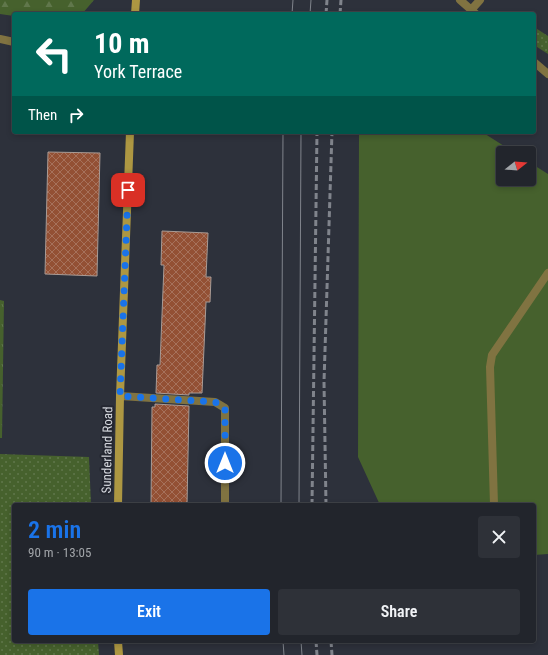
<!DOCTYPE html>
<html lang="en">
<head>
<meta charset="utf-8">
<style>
	:root { --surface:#22252c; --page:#2e3138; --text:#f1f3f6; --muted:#a2a5a9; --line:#3f4248; --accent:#1a73e8 }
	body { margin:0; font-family:"Roboto Condensed",sans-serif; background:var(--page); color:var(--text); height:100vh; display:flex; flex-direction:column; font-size:15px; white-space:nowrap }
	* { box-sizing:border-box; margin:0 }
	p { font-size:13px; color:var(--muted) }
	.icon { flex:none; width:22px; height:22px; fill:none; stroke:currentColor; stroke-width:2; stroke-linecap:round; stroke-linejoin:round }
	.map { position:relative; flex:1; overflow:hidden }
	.details { position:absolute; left:12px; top:503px; width:524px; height:140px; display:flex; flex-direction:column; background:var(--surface); border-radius:4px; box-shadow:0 2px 6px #0003,0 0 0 1px var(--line) }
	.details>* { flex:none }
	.top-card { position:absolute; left:12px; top:12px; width:524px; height:122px; border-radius:4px; box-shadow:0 2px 6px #0003,0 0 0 1px var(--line); background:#00695c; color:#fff; overflow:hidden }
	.needle { width:26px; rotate:73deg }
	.controls { position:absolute; left:496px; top:146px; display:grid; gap:8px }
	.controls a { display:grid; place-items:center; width:40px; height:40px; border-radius:4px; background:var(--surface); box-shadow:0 2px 6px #0003,0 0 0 1px var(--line); font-size:20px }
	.pin { position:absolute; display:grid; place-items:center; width:34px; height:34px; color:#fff; margin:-17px; border-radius:8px; box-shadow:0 2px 6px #0006 }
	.me { position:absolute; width:44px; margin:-22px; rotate:0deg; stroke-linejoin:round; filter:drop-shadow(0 0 3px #0008) }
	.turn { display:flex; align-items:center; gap:14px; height:84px; padding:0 16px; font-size:18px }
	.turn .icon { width:52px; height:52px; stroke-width:2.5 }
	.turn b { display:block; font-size:28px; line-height:34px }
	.then { display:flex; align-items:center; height:38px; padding:0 16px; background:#0003; gap:8px; font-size:15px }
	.round { display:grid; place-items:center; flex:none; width:42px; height:42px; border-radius:4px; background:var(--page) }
	.summary { display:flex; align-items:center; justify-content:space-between; height:68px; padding:0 16px }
	h1 { font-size:24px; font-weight:600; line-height:30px; color:var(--accent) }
	.action { display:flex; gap:8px; margin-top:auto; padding:8px 16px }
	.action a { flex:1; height:46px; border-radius:4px; background:var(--accent); color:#fff; font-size:16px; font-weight:600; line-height:46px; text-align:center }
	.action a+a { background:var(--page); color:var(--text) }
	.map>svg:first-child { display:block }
	.grass { fill:url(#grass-tufts) }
	.forest { fill:url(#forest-firs) }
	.park { fill:url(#park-dots) }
	.garden { fill:#46612d }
	.building { fill:url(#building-cross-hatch); stroke:#a99b95 }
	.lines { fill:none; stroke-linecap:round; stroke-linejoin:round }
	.service { stroke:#807341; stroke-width:8 }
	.pedestrian { stroke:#807341; stroke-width:8 }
	.minor { stroke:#807341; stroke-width:8 }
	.secondary { stroke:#ad9742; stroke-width:8 }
	.tram { stroke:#80848c; stroke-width:1 }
	.rail { stroke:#80848c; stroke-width:3; stroke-dasharray:6 3; stroke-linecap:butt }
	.route { stroke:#1a73e8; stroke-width:7; stroke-dasharray:0 12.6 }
	.labels { text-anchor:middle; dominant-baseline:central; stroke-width:4; stroke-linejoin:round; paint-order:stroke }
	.street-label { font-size:13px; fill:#d5d8de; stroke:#242731 }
</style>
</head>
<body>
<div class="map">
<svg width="548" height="655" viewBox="0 0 548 655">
	<defs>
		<pattern id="grass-tufts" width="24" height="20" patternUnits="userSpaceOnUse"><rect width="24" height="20" fill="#46612d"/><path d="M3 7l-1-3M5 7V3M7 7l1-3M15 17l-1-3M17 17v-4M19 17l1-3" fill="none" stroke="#60774b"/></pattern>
		<pattern id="forest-firs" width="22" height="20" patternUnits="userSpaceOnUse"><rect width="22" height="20" fill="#46612d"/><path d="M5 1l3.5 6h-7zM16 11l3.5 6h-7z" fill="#60774b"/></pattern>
		<pattern id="park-dots" width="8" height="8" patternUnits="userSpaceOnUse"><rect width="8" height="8" fill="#46612d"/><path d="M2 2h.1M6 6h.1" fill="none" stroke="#60774b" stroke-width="1.8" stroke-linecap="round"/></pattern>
		<pattern id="building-cross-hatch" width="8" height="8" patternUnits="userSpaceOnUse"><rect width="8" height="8" fill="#935034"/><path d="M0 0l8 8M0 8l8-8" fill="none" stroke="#a6715b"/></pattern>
	</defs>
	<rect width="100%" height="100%" fill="#2d313b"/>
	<polygon class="grass" points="0,300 4,301 2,438 0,438"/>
	<polygon class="forest" points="0,0 94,0 82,14 14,14 14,16 0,14"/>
	<g class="park">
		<polygon points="534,27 548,36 548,54 534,45"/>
		<polygon points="0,454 89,457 91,505 14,505 14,641 98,641 99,655 0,655"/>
	</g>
	<polygon class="garden" points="359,132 482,132 515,153 503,153 503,179 529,179 529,162 548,174 548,554 534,555 534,505 380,505 358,457"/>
	<g class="building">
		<polygon points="48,152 100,153 97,276 45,274"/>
		<polygon points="162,231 208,233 206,277 211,277 210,302 206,302 202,393 189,393 189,395 156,393 157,365 160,365 164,265 161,265"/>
		<polygon points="155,404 189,406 187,505 151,505 152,407 155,407"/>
	</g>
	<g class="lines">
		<polyline class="service" points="494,505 490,367 492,355 548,273"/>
		<polyline class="pedestrian" points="471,10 480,0"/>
		<g class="minor">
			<polyline points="460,0 476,14"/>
			<polyline points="0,39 14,42"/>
			<polyline points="534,62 548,74"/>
			<polyline points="120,396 215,402 225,408 225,505"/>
		</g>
		<g class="secondary">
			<polyline points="135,14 136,0"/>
			<polyline points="118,505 120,396 130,132"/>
			<polyline points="118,641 119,655"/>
		</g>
		<g class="tram">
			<polyline points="292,14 293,0"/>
			<polyline points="310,14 311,0"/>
			<polyline points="281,505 283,132"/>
			<polyline points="299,505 301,132"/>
			<polyline points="283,641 284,655"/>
			<polyline points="301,641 302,655"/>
		</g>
		<g class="rail">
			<polyline points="326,14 327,0"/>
			<polyline points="340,14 341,0"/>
			<polyline points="312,505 317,132"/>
			<polyline points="326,505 324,382 332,132"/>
			<polyline points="316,641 317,655"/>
			<polyline points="331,641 332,655"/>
		</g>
	</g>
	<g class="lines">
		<polyline class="route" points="128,190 120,396 215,402 225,408 225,463"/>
	</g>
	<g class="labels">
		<g class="street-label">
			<text transform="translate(107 450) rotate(-89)">Sunderland Road</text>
		</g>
	</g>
</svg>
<div class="controls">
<a><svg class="needle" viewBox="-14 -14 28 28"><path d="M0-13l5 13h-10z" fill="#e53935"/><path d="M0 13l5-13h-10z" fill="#a2a5a9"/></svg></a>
</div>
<div class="pin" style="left:128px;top:190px;background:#d93025"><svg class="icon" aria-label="arrive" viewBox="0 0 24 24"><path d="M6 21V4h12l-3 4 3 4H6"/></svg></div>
<svg class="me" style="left:225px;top:463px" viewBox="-20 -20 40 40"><circle r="17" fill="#1a73e8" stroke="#fff" stroke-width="3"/><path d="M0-11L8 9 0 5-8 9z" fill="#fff"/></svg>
<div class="top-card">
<div class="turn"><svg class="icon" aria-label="left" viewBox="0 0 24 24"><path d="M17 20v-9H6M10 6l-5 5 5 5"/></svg><div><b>10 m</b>York Terrace</div></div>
<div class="then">Then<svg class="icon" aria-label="right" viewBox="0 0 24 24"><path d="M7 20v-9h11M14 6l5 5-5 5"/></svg></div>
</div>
<section class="details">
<div class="summary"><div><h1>2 min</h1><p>90 m · 13:05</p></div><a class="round"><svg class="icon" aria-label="close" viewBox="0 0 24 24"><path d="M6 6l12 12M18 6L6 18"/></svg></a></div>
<div class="action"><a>Exit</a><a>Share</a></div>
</section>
</div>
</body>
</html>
